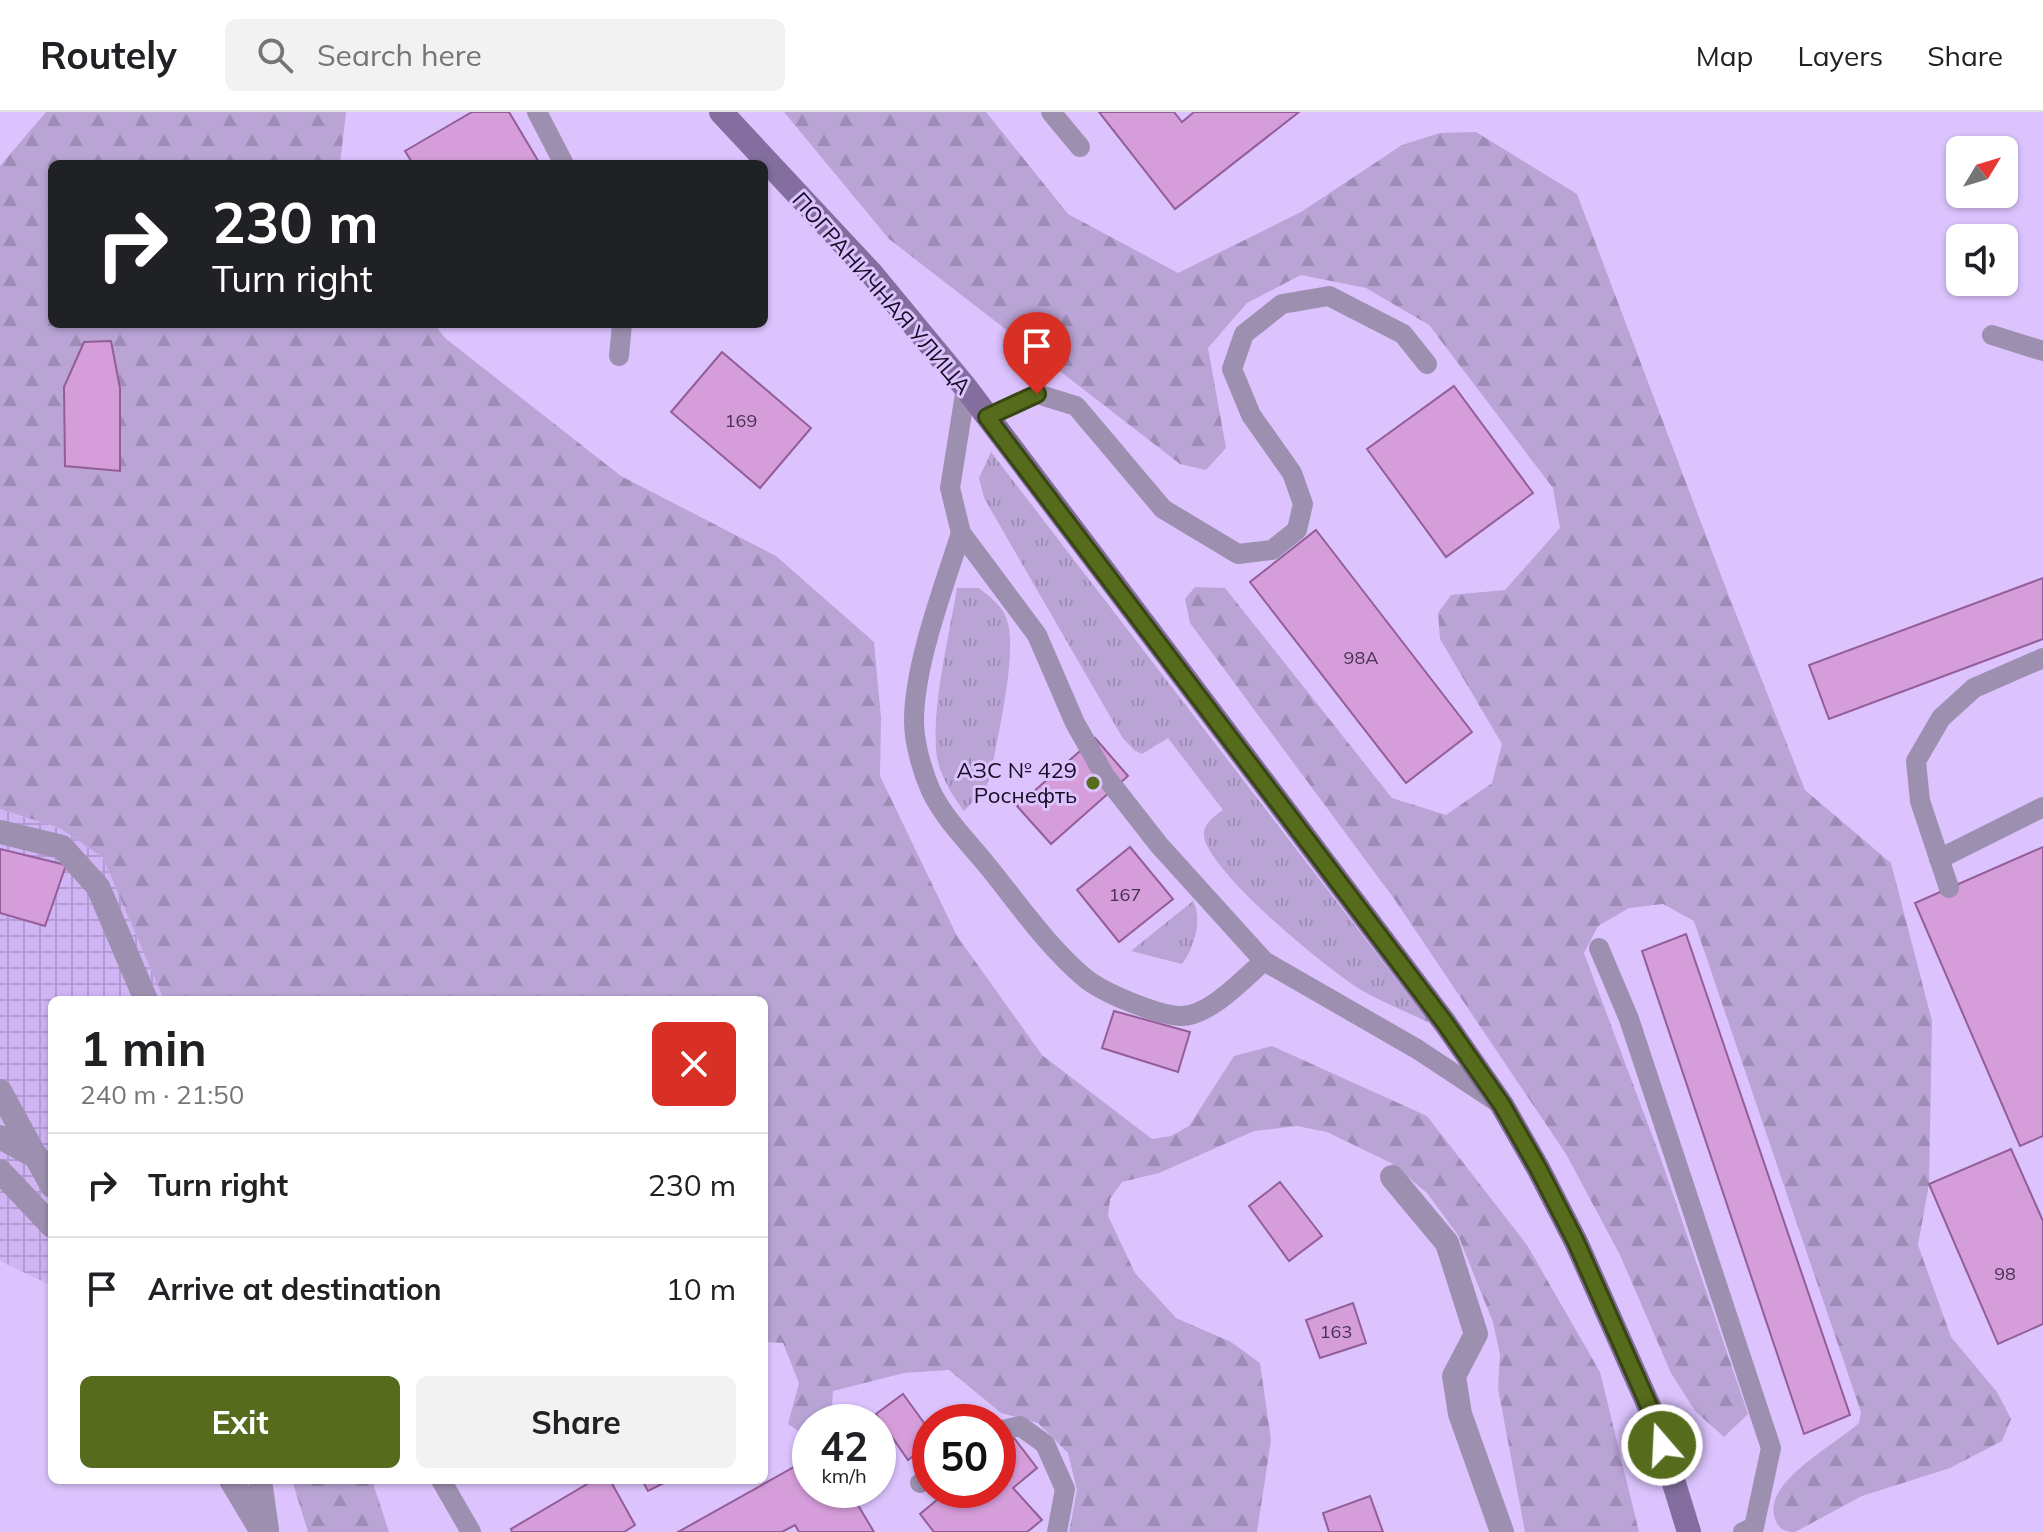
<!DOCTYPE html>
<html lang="en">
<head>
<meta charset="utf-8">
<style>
	:root { --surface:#fff; --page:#f2f2f2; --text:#202124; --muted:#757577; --line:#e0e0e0; --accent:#566c1c }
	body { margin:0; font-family:Mulish,sans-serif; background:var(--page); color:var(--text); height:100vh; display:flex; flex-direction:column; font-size:30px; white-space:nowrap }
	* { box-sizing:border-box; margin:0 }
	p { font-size:26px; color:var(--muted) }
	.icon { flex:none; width:44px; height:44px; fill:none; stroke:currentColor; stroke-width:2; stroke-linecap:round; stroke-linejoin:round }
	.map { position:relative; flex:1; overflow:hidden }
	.details { position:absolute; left:48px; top:884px; width:720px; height:488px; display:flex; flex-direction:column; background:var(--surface); border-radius:12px; box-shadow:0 2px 6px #0004 }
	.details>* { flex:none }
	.guide { position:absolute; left:48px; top:48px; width:720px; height:168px; border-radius:12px; box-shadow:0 2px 6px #0004; background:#202124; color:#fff; overflow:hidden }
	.needle { width:52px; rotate:52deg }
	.controls { position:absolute; left:1946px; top:24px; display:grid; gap:16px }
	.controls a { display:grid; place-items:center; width:72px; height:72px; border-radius:12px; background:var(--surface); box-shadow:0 2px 6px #0004; font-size:40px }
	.speed { position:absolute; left:792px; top:1292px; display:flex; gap:16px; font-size:40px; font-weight:700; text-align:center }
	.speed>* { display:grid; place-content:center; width:104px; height:104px; border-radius:50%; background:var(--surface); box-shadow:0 2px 6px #0004; line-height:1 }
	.speed small { font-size:20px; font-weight:400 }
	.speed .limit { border:12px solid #d22; background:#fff; color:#111 }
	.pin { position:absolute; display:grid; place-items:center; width:68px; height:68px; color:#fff; margin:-82px -34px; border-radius:50% 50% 50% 0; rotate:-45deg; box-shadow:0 0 8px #0007 }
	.pin .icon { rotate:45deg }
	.me { position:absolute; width:88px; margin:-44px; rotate:341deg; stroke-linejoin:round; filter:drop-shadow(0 0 6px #0008) }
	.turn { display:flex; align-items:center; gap:28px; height:168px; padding:0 32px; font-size:36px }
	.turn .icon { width:104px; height:104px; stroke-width:2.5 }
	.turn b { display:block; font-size:56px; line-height:68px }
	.round { display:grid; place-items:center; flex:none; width:84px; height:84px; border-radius:12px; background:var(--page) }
	.summary { display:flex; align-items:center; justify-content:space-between; height:136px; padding:0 32px }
	h1 { font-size:48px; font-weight:700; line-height:60px }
	.action { display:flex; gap:16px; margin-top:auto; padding:16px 32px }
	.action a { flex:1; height:92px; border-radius:12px; background:var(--accent); color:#fff; font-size:32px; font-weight:700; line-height:92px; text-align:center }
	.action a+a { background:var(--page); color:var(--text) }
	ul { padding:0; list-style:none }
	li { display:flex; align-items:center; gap:24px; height:104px; padding:0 32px; border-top:2px solid var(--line) }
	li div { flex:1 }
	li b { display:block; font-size:30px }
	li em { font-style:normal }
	header { display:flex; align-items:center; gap:48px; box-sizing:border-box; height:112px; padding:0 40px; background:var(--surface); border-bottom:2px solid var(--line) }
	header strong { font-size:38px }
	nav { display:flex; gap:44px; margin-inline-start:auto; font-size:28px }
	.search { width:560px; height:72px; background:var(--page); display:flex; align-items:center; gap:20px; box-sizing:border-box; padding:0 28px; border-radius:12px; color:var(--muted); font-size:30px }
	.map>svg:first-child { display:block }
	.industrial { fill:url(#industrial-grid) }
	.grass { fill:url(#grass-tufts) }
	.forest { fill:url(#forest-firs) }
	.building { fill:#d69ddb; stroke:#935e98; stroke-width:2 }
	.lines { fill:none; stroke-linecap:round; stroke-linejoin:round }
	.lane { stroke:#9d8fb0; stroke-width:20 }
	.street { stroke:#9d8fb0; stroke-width:24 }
	.secondary { stroke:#836e9f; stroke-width:24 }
	.route-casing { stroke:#384612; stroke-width:20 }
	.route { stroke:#566c1c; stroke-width:14 }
	.poi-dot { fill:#566c1c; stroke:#dcc3fe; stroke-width:3 }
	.labels { text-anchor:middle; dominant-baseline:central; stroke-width:6; stroke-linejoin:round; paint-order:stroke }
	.number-label { font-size:18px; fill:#473052 }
	.street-label { font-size:22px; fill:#170b25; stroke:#dcc3fe }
	.poi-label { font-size:22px; fill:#170b25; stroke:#dcc3fe; text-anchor:end }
</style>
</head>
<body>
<header>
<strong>Routely</strong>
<div class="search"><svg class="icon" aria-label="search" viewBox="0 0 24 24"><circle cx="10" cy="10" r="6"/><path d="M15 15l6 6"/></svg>Search here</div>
<nav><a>Map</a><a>Layers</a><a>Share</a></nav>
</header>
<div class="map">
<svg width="2043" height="1420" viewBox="0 0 2043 1420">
	<defs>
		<pattern id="industrial-grid" width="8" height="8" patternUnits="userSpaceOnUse" patternTransform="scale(2)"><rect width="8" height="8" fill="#d0b5f5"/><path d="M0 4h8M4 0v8" fill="none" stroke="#b29ad2"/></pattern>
		<pattern id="grass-tufts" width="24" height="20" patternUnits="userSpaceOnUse" patternTransform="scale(2)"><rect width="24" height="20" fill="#b9a4d5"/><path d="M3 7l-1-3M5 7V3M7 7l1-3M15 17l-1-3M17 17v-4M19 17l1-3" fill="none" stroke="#9e8cb7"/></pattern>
		<pattern id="forest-firs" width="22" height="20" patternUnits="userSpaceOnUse" patternTransform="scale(2)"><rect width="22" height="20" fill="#b9a4d5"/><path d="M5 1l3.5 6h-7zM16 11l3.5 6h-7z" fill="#9e8cb7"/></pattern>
	</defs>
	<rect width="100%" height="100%" fill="#dcc3fe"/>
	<polygon class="industrial" points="0,697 60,716 103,746 164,888 52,888 52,1174 0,1149"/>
	<g class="grass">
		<path d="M 991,340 L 1430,911 C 1407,900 1384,891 1363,879 C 1332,862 1201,754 1204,721 C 1205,710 1215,704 1223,698 L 1168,626 L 1142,642 L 1134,638 L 1122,625 L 984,386 L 979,366 Z"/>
		<path d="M 957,476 L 979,476 C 990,485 1003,494 1007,508 C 1018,541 997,626 991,663 L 985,677 L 964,699 C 951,682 937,659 936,637 C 933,586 949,526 957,476 Z"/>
		<path d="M 1193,789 C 1203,807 1194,836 1182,852 L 1131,839 Z"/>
	</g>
	<g class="forest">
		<polygon points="46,0 346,0 340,52 52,52 52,212 434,212 445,226 621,364 776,444 874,530 881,606 880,664 957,824 1042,943 1152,1027 1171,1024 1189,1014 1234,944 1272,934 1427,1004 1527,1133 1600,1260 1639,1420 1525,1420 1498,1276 1500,1243 1493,1210 1458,1123 1427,1081 1391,1051 1327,1020 1297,1014 1254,1019 1159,1061 1122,1070 1110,1087 1108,1104 1135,1161 1176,1206 1231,1230 1260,1251 1271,1328 1257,1420 1069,1420 1077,1378 1068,1341 1038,1311 1001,1301 949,1258 904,1261 833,1279 831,1310 810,1310 810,1327 788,1312 799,1271 783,1231 764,1230 764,888 164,888 103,746 60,716 0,697 0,54"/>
		<path d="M 784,0 L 986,0 L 1068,102 L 1178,161 L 1301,100 L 1402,33 L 1440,21 L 1476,20 L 1577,82 L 1725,474 L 1805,678 L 1891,751 L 1932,909 L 1929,1072 L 1918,1133 L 1951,1225 L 1997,1280 L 2011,1307 L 2002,1329 L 1950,1356 L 1862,1384 L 1795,1420 C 1785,1420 1780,1418 1776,1409 C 1758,1372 1837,1332 1859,1311 L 1861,1300 L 1694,809 L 1663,792 L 1629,796 L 1598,814 L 1584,841 L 1662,1050 L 1748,1302 L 1724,1325 L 1695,1299 L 1671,1261 L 1620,1143 L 1566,1042 L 1395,788 L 1190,511 L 1185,487 L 1195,475 L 1225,476 L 1392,686 L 1446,703 L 1492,671 L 1502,632 L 1440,527 L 1438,501 L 1451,483 L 1505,478 L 1560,416 L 1553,376 L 1429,213 L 1366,176 L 1301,163 L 1247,191 L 1208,236 L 1226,336 L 1206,358 L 1180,352 L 889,127 Z"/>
		<polygon points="292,1368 372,1368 389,1420 308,1420"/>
	</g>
	<g class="building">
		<polygon points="472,0 509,0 540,52 413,52 405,39"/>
		<polygon points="1099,0 1174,0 1182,10 1194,0 1299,0 1175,97"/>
		<polygon points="111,229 120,276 120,359 65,354 64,275 84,230"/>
		<polygon points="722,240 811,316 760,376 671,300"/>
		<polygon points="1454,274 1533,381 1446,445 1367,337"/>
		<polygon points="1316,418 1472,620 1406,671 1250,470"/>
		<polygon points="2043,466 2043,527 1829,607 1809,553"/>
		<polygon points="1095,626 1128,664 1051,732 1017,694"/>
		<polygon points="1130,735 1173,787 1119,830 1077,778"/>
		<polygon points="2043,735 2043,1024 2020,1034 1915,791"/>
		<polygon points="0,737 66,753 45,814 0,801"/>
		<polygon points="1686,822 1850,1303 1804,1322 1642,839"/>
		<polygon points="1114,899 1190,920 1178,960 1102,936"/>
		<polygon points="2011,1037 2043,1109 2043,1212 1998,1232 1929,1072"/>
		<polygon points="1280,1070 1322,1124 1289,1149 1249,1094"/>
		<polygon points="1353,1191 1366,1231 1320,1246 1306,1208"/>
		<polygon points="903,1282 930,1319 930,1331 908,1348 876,1302"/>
		<polygon points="1014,1326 1037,1356 1013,1376 1042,1408 1027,1420 934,1420 920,1402 949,1378 998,1378 998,1339"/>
		<polygon points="810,1346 810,1378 835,1378 840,1388 852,1383 874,1420 799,1420 795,1413 782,1420 678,1420"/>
		<polygon points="594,1368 610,1368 635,1413 624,1420 512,1420 511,1417"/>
		<polygon points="642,1368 670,1368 648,1379"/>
		<polygon points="1370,1384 1383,1420 1329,1420 1323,1401"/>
	</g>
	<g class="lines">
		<g class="lane">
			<polyline points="537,0 564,52"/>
			<polyline points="1051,0 1080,35"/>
			<polyline points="1992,223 2043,239"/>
			<polyline points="619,244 622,212"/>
			<polyline points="966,276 950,376 961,421 1037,523 1075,611 1105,664 1159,733 1264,849 1417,937 1497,990"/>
			<polyline points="987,305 1037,282 1076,294 1163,397 1238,442 1272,438 1297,418 1303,392 1292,361 1251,303 1232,257 1244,222 1282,192 1329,184 1403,222 1427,252"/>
			<path d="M 961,421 C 944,474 914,553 914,609 C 914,630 922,659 931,679 C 944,706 967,729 986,752 C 1017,790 1047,834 1085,866 C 1103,881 1157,903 1180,904 C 1209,905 1243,867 1264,849"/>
			<polyline points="1939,747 2043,695"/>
			<polyline points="1949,776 1920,689 1916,649 1941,606 1974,576 2043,546"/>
			<polyline points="1599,836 1629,907 1771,1336 1754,1415 1743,1420"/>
			<polyline points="998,1319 1020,1314 1045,1332 1065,1377 1057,1420"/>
			<polyline points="441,1368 471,1420"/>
			<polyline points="920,1371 930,1364"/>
		</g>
		<g class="street">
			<polyline points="0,720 62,735 98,775 146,888"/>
			<polyline points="0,979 52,1074"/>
			<polyline points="0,1025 38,1046"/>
			<polyline points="0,1059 52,1114"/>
			<polyline points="1392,1065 1447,1131 1476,1222 1454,1264 1460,1302 1502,1420"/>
			<polyline points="231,1368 262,1420"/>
			<polyline points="260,1368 267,1418"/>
		</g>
		<polyline class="secondary" points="721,0 871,161 966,276 1445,911 1502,993 1538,1056 1576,1130 1653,1303 1689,1420"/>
	</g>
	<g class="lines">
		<defs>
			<polyline id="route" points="1037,282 987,305 1445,911 1502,993 1538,1056 1576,1130 1653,1303 1662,1333"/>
		</defs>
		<use href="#route" class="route-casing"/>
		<use href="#route" class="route"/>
	</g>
	<circle class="poi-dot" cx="1093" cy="671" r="8"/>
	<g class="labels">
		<g class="number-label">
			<text x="741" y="308">169</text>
			<text x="1361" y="545">98А</text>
			<text x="1125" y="782">167</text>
			<text x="2005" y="1161">98</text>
			<text x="1336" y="1219">163</text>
		</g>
		<g class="street-label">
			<text transform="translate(882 181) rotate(49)">ПОГРАНИЧНАЯ УЛИЦА</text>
		</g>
		<g class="poi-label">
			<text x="1077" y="658">АЗС № 429<tspan x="1077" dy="25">Роснефть</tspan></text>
		</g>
	</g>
</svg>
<div class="controls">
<a><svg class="needle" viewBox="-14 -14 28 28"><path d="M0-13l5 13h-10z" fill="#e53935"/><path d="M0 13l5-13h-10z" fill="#757577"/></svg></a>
<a><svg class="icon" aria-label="sound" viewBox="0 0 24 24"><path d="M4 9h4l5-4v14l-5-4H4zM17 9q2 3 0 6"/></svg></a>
</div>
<div class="speed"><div>42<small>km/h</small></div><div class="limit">50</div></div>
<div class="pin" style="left:1037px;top:282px;background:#d93025"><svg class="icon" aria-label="arrive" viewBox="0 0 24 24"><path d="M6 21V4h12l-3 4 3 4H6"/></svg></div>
<svg class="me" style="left:1662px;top:1333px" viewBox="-20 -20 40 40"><circle r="17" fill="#566c1c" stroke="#fff" stroke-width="3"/><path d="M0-11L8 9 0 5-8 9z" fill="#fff"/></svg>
<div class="guide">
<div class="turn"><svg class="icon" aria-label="right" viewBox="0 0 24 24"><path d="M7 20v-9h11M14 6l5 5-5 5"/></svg><div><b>230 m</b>Turn right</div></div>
</div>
<section class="details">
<div class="summary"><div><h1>1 min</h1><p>240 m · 21:50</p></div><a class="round" style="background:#d93025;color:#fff"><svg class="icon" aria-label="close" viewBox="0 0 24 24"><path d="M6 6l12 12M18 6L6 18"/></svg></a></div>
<ul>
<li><svg class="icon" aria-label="right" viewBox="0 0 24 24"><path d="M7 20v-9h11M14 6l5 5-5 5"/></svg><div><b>Turn right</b></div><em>230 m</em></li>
<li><svg class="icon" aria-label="arrive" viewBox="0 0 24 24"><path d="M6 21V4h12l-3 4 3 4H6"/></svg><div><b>Arrive at destination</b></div><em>10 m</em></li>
</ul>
<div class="action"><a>Exit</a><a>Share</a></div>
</section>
</div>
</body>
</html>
